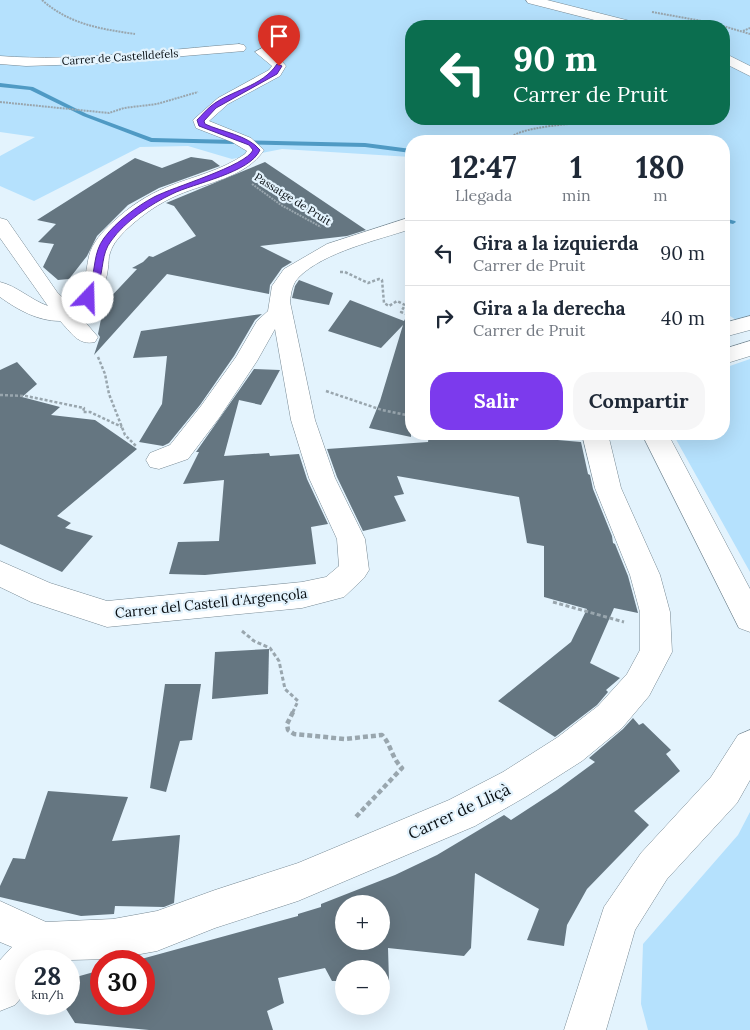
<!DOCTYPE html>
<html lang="es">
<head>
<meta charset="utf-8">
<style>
	:root { --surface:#fff; --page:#f6f6f7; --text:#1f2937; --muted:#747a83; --line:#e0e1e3; --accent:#7c3aed }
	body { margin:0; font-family:Lora,serif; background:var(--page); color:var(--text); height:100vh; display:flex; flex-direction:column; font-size:19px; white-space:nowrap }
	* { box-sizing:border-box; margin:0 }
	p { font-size:16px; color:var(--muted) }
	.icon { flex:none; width:28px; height:28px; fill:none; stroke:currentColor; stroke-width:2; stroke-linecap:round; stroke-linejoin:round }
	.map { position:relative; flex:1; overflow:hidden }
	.panel { position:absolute; left:405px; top:135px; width:325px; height:305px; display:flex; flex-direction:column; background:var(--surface); border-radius:20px; box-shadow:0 5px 20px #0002 }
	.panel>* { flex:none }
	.guide { position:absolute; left:405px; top:20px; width:325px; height:105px; border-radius:20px; box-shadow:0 5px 20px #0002; background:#0b6e4f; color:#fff; overflow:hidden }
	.controls { position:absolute; left:335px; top:895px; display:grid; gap:10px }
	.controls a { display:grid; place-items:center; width:55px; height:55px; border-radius:50%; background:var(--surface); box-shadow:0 5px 20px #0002; font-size:25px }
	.speed { position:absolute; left:15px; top:950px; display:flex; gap:10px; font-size:25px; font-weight:700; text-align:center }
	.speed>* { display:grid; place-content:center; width:65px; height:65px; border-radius:50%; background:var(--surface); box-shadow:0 5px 20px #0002; line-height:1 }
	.speed small { font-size:12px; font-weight:400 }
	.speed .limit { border:8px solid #d22; background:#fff; color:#111 }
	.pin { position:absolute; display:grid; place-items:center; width:42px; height:42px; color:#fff; margin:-51px -21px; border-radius:50% 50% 50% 0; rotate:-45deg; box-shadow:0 0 5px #0007 }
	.pin .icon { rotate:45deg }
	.me { position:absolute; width:55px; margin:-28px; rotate:21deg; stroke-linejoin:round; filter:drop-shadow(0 0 4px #0008) }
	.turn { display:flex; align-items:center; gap:18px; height:105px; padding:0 25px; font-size:22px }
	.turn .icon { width:65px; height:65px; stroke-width:2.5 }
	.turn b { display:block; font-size:35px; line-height:42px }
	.eta { display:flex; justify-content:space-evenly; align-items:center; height:85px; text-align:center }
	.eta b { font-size:30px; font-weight:700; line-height:35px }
	.primary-button { display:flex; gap:10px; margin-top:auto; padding:10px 25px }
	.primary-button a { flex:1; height:58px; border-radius:20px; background:var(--accent); color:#fff; font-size:20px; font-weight:700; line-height:58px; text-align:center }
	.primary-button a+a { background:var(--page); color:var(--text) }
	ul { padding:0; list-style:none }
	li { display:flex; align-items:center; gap:15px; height:65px; padding:0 25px; border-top:1px solid var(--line) }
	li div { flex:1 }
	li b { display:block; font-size:19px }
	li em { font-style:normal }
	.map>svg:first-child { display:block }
	.green { fill:#b5e1fd; fill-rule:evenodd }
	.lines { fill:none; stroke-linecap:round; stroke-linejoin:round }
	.stream { fill:#4f9ac4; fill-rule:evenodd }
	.building { fill:#657681; fill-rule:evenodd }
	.minor-casing { stroke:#778994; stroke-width:1 }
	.path-far3 { stroke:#99a6ae; stroke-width:2; stroke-dasharray:2 1; stroke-linecap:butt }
	.path-far2 { stroke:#99a6ae; stroke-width:2.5; stroke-dasharray:3 2; stroke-linecap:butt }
	.path-far1 { stroke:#99a6ae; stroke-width:3; stroke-dasharray:4 2.5; stroke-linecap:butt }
	.path { stroke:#99a6ae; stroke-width:4.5; stroke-dasharray:5 3; stroke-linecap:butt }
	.minor { fill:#fff; fill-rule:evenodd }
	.route { fill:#7c3aed; stroke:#51269a }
	.labels { text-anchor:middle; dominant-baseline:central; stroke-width:4.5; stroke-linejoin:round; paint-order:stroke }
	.far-street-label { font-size:11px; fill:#080e12; stroke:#e3f3fd }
	.street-label { font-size:14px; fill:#080e12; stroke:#e3f3fd }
	.near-street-label { font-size:16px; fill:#080e12; stroke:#e3f3fd }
</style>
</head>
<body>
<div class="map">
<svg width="750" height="1030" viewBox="0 0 750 1030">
	<rect width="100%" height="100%" fill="#e3f3fd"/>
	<g class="green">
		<path d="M 0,0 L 750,0 L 750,329 L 730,316 L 724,318 L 724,141 L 411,141 L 411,157 L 282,149 L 232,159 L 188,146 L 140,147 L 34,201 L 0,186 L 0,156 L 35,137 L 0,132 ZM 411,26 L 724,26 L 724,119 L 411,119 Z"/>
		<polygon points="750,359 750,572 673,434 724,434 724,368"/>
		<polygon points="750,812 750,1030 648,1030 641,1004 643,944 738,835"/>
	</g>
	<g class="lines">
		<g class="stream">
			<polygon points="0,83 33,87 87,114 152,138 365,143 411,149 411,153 365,147 151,142 83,116 30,90 0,87"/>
			<polygon points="724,218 735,221 736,222 733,224 724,222"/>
		</g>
	</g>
	<g class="building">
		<polygon points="191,157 212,160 220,166 159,188 128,205 97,236 87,256 69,279 58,280 43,267 54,244 38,242 56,224 37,220 135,158 162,168"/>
		<polygon points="265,162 366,230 347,236 260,246 292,262 282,268 270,285 269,294 167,274 94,355 100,337 98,334 104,304 137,269 132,268 143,262 149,256 153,257 196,236 174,206 166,203"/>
		<polygon points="299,280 333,293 329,305 292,298 295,286"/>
		<polygon points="350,300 404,321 405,319 411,319 411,437 369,428 380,401 403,325 381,348 328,331"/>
		<polygon points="262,314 255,320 234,356 200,405 169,443 163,446 139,442 162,404 167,356 133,358 141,331"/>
		<polygon points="17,362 37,384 22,397 60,407 51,415 95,420 137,449 57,516 71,523 65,528 93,536 62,572 0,544 0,370"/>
		<polygon points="254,369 280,370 261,405 239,400 224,456 269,453 270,456 299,454 307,479 328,524 311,527 316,564 205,575 169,574 178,542 219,541 224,480 183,484 199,452 196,452"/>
		<polygon points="429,434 487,434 581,442 588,474 590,475 593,489 612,536 613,543 615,544 628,576 638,613 614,608 590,663 620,678 606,690 608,692 597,705 555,737 498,701 571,642 587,609 544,597 544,546 527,543 519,497 397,476 404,494 394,496 406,521 363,531 337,477 327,449 428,442"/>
		<polygon points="269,649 268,694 212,699 215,652"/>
		<polygon points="165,684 201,684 192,740 180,741 166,792 150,788"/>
		<path d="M 633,718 L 639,725 L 643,723 L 671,750 L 666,754 L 680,771 L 634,811 L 649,825 L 587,889 L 567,925 L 564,946 L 527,940 L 539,909 L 475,873 L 471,948 L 464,956 L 388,948 L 389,981 L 381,981 L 381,969 L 344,969 L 344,981 L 332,981 L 325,968 L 278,978 L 284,1003 L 267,1011 L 273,1030 L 149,1030 L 75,1023 L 63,1004 L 69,1004 L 69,979 L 101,970 L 101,1004 L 144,1004 L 144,961 L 134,961 L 298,916 L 298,914 L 321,907 L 321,904 L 395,875 L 437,855 L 504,815 L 511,820 L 557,790 L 595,762 L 589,758 L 623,729 ZM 344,904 L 381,904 L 381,941 L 344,941 Z"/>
		<polygon points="48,791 128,797 112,841 180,835 174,903 164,907 115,906 114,914 81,916 0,897 0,886 13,858 25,859"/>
	</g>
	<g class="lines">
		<defs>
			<g id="minor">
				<polygon points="526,0 547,0 638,23 640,26 618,26 528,3"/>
				<path d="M 239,44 L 244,45 L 246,48 L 244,51 L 87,64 L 26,66 L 0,64 L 0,56 C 79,62 160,50 239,44 Z"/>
				<path d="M 262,48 L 274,52 L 286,66 L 280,76 L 228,104 L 209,121 L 251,138 L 264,150 C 245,178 208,182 178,195 C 159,203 142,215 127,229 C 120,236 113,243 110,253 C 108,258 109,263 108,268 C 106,287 96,307 80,316 L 98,337 L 95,342 C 78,346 71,332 60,321 C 38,321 18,310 0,297 L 0,282 C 17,286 31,300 48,306 L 0,238 L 0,218 L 7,220 L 57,292 L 69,304 C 86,292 85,274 89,256 C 92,243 103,231 113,222 C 129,207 147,195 167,187 C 194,176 221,171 245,154 L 247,151 L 232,142 L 196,128 L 193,120 L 218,98 L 269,70 L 272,66 L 255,52 Z"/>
				<polygon points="724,53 750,66 750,76 724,63"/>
				<path d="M 411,217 L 411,229 C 378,240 324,252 299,277 C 292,284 291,293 290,302 L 315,420 L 335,478 L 365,539 L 369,570 L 364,578 L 344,597 L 302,608 L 107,627 L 31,602 L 0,587 L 0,561 L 50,583 L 107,601 L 302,582 L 326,577 L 339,566 L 337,539 L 309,478 L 291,420 L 275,329 L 257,361 L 219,418 L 188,459 L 159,469 L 150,467 L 146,460 L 150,453 L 170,445 L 201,406 L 236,357 L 257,321 L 268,311 L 272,286 L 284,269 L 327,244 Z"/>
				<polygon points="750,316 750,330 724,337 724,323"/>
				<polygon points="750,341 750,356 724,364 724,349"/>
				<polygon points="582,434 608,434 621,488 660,575 670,612 672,652 649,696 622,728 582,761 527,796 475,826 298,901 215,928 157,951 113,959 26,961 26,992 15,1005 0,1011 0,960 12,947 0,942 0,901 46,922 113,919 157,911 215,890 298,863 449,800 503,772 558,737 598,706 627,674 640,650 640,612 630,575 595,488"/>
				<polygon points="642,434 668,434 750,589 750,632 739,628"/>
				<polygon points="750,730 750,780 737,803 667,879 635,930 606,1030 564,1030 604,907 641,853 711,777 738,735"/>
			</g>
		</defs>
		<use href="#minor" class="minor-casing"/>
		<g class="path-far3">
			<path d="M 42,0 C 69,24 100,29 135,34"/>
			<polyline points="652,12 713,23 750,34"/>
			<polyline points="743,31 750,28"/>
			<polyline points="0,102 109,113 124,108 157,104 198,92"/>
			<path d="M 513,141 L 513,136 C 528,124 610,121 634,119"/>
			<polyline points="252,184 281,205 321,227"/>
		</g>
		<g class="path-far2">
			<polyline points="340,272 345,272 368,283 379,279 382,280 384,303 389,306 397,301 405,305 401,312 406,314 411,311"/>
			<polyline points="98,357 105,374 109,394 125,435 136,446"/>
			<polyline points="326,391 382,410 411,416"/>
			<polyline points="0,395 26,396 84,408 83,412 90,412 122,427"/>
			<polyline points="554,434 568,434"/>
		</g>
		<g class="path-far1">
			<polyline points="553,602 624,622"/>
			<polyline points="242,631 254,641 270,648 279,661 285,689 298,701 292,714"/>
		</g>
		<path class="path" d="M 293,712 L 287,724 L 288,730 L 294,734 L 345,739 L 382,735 C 391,744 391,757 402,768 L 354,819"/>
		<use href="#minor" class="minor"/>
	</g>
	<path class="route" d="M 277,64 L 282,66 L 277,74 L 216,108 L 204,121 L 205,124 C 222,132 248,135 260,150 C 250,173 194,183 172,194 C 151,204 125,221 111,241 C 101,254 104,269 98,285 C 97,289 94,294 92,298 L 84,300 L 83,298 C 85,294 88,289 90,285 C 96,269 93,253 104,238 C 116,222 137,206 154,197 C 173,187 246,166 253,150 L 249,145 L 199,126 L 197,120 C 201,116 206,110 211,106 C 231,90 262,87 277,64 Z"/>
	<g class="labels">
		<g class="far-street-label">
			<text transform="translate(120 57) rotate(-4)">Carrer de Castelldefels</text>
			<text transform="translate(293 199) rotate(32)">Passatge de Pruit</text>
		</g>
		<g class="street-label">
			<text transform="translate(211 603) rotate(-6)">Carrer del Castell d'Argençola</text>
		</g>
		<g class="near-street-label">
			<text transform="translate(459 811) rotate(-25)">Carrer de Lliçà</text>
		</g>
	</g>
</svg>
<div class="controls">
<a>+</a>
<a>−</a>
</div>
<div class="speed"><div>28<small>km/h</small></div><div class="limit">30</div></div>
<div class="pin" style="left:279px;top:66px;background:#d93025"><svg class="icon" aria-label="arrive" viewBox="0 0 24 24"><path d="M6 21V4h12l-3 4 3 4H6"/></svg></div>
<svg class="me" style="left:88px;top:298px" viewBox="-20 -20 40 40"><circle r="19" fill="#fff"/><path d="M0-13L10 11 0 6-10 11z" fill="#7c3aed"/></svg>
<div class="guide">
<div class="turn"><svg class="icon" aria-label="left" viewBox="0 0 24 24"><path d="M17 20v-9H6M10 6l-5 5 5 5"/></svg><div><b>90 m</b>Carrer de Pruit</div></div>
</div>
<section class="panel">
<div class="eta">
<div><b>12:47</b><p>Llegada</p></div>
<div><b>1</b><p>min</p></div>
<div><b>180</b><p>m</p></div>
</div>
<ul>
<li><svg class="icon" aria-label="left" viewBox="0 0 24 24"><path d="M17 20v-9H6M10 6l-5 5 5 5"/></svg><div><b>Gira a la izquierda</b><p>Carrer de Pruit</p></div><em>90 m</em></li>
<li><svg class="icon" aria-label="right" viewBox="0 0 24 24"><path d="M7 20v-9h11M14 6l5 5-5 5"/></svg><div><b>Gira a la derecha</b><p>Carrer de Pruit</p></div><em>40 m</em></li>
</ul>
<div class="primary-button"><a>Salir</a><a>Compartir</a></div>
</section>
</div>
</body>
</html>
